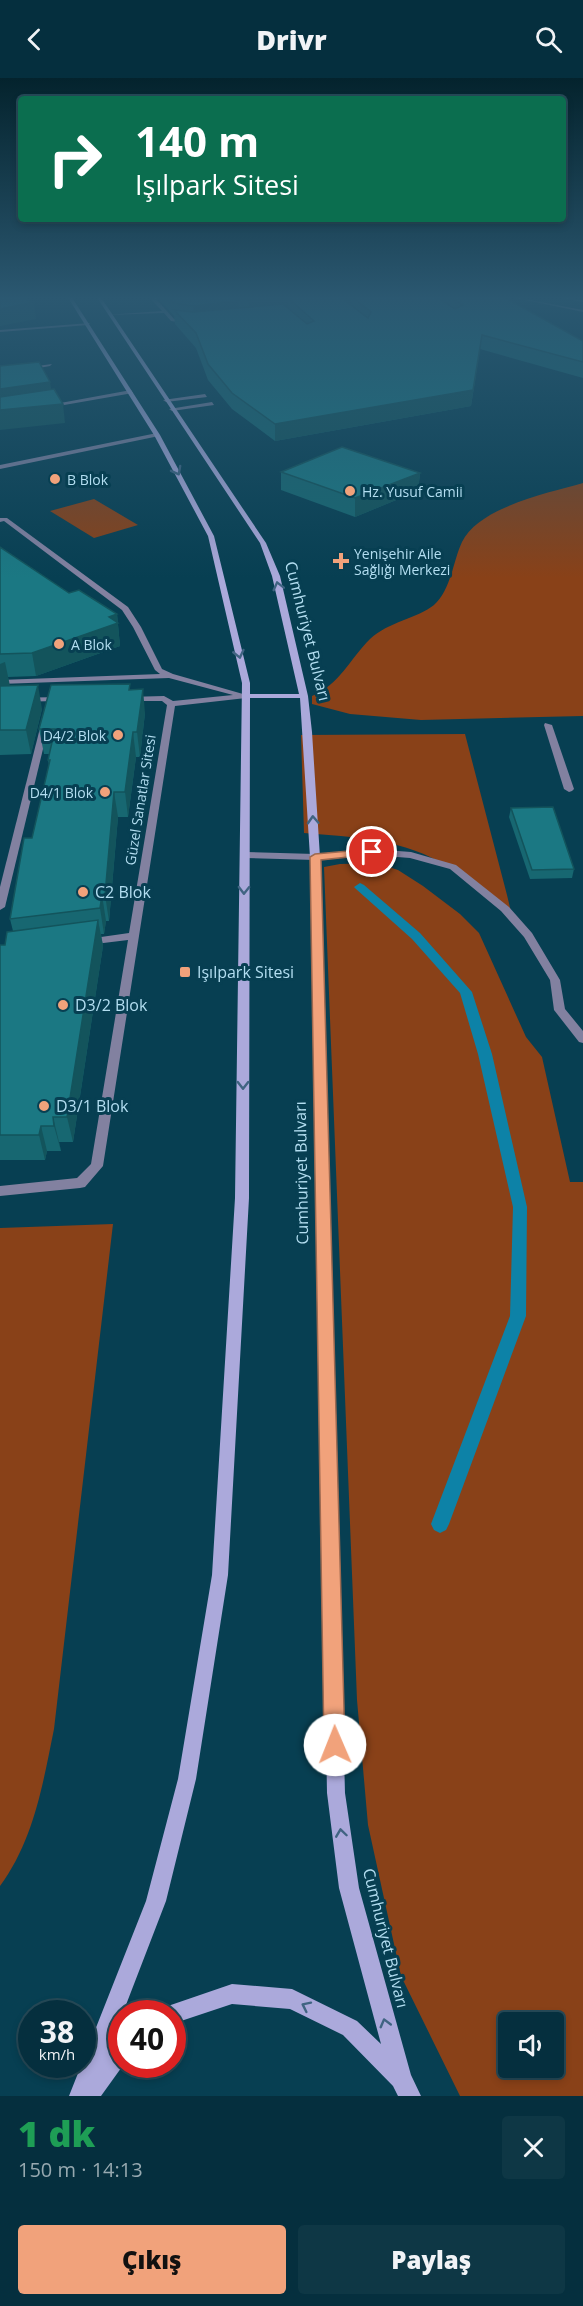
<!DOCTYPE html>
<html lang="tr">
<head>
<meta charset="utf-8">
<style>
	:root { --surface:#052f3e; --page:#0e3745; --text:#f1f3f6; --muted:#97a9b0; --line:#264a58; --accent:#f1a27b }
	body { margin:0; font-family:"Open Sans",sans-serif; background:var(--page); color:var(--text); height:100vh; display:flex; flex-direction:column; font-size:22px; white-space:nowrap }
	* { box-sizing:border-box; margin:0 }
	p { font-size:20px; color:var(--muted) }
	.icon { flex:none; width:33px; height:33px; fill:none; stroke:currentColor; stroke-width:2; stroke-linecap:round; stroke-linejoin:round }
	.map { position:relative; height:2018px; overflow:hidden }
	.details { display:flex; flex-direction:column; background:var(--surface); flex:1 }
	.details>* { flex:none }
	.top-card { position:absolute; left:18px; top:18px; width:548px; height:126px; border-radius:6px; box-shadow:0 3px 9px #0003,0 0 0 2px var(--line); background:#0b6e4f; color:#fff; overflow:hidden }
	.controls { position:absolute; left:498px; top:1934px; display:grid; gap:12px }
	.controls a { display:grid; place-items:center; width:66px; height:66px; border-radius:6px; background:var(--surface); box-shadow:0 3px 9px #0003,0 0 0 2px var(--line); font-size:30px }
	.speed { position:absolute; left:18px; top:1922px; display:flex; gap:12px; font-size:30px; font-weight:700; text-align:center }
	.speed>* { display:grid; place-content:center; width:78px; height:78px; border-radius:50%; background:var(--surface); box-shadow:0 3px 9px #0003,0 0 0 2px var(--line); line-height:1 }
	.speed small { font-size:15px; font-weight:400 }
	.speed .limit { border:9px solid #d22; background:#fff; color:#111 }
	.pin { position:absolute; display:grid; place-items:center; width:51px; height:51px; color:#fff; margin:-26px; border:3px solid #fff; border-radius:50%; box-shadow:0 2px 6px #0007 }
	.me { position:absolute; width:66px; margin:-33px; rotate:359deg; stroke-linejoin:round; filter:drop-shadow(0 0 4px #0008) }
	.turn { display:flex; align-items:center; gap:21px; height:126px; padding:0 18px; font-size:27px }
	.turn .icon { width:78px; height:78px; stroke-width:2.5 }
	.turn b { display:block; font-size:42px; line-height:51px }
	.round { display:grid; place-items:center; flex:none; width:63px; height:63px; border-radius:6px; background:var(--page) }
	.headline { display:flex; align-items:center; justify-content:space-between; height:102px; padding:0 18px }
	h1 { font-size:36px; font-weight:800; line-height:45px; color:#1e9e55 }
	.primary-button { display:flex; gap:12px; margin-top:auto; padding:12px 18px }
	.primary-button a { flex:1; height:69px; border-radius:6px; background:var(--accent); color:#111; font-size:24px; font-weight:800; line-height:69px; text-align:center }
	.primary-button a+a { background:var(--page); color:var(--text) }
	header { display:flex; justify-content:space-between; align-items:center; height:78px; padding:0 18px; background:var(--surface); font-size:27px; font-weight:800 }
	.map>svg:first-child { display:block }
	.green { fill:#894118; fill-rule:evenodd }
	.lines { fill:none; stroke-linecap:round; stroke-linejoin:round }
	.stream { fill:#0d82a7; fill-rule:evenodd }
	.lane { fill:#8281a0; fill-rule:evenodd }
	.street { fill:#8281a0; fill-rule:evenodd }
	.secondary { fill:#aba9db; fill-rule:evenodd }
	.wall { fill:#176771 }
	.shaded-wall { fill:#13545c }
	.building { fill:#1b7883; stroke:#13545c; stroke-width:1.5 }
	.oneway { stroke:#406482 }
	.route { fill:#f1a27b; stroke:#9d6950; stroke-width:1.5 }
	.poi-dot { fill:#f1a27b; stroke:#073f52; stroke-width:2 }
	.labels { text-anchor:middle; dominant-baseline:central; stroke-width:6; stroke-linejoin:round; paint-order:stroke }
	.far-poi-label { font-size:14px; fill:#b3def1; stroke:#073f52; text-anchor:start }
	.far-street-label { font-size:14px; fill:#b3def1; stroke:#073f52 }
	.street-label { font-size:16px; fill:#b3def1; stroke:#073f52 }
	.poi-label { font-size:16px; fill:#b3def1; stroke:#073f52; text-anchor:start }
</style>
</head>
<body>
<header><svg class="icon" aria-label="back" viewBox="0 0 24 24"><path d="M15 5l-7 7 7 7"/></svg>Drivr<svg class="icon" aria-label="search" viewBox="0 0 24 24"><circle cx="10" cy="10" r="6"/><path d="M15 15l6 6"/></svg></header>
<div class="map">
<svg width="583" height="2018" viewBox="0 0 583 2018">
	<rect width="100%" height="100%" fill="#073f52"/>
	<g class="green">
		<path d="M 583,405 L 583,638 L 421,642 L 350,636 L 312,626 L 312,618 C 339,607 350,581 370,561 C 388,544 418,540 434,527 C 451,512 453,483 462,464 C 479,429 548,415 583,405 Z"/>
		<polygon points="94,421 138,447 94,460 50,433"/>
		<path d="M 465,656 L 507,817 L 513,842 C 491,825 471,804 448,789 C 406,761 352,759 304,755 L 301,657 Z"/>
		<path d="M 377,785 L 398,792 L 423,808 L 460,836 L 479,855 L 526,959 L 542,979 L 570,1104 L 583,1104 L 583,2018 L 460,2018 L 401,1898 L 368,1747 L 357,1622 L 324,789 L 340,786 ZM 508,1944 L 554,1944 L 554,1989 L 508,1989 Z"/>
		<path d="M 113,1146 L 54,1651 C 43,1705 34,1762 0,1808 L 0,1150 Z"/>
	</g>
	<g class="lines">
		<polygon class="stream" points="360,805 364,807 420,855 472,914 492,976 527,1129 526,1238 449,1446 446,1452 440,1455 434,1452 431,1446 510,1238 513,1129 478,976 460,915 412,861 356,811 354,809"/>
		<g class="lane">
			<polygon points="155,218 160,218 156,221 174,241 192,244 192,246 171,243 164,235 106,237 162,233 151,221"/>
			<polygon points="555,218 583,222 583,224 557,219"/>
			<polygon points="90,245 88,247 0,254 0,252"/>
			<polygon points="52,286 50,288 0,297 0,293"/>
			<polygon points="131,312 133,315 47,330 44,328"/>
			<polygon points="205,316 207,319 166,324 163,322"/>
			<polygon points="212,324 214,327 172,333 169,331"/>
			<polygon points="157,355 159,358 0,391 0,387"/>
			<polygon points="0,440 7,440 128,529 141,549 162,591 173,596 250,618 246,620 175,628 103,1088 85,1109 80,1110 0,1118 0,1108 77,1100 91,1086 128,862 87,867 82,864 87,861 129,855 167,627 162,623 127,623 123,621 127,619 164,618 173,623 233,617 169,600 0,606 0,602 160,596 155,592 133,549 122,532 4,443 0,444"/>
			<polygon points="65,619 66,621 62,623 0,624 0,620"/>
			<polygon points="45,643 49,646 5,829 0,832 0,809 41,646"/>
			<polygon points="545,645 552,647 574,711 572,713 569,714 564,711 544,647"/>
			<polygon points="372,771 411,774 456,787 509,829 532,855 560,902 565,931 583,953 583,965 579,964 554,932 550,902 524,859 501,833 450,791 410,780 372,777 315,782 245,780 240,777 245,774 315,776"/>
		</g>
		<polygon class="street" points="509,218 583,232 583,234 511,219"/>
		<polygon class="secondary" points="67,218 71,218 160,357 214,458 250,605 250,616 299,616 272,498 260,465 96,218 100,218 266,465 280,498 308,618 312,654 320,779 345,1715 359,1810 411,1997 421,2018 398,2018 393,2008 343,1957 290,1931 232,1926 172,1946 172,1935 162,1935 165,1929 232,1906 292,1911 357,1943 381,1966 339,1810 327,1715 310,779 300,620 250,620 249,1120 228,1497 196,1701 166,1823 109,1971 122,1964 122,1986 124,1986 101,2018 69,2018 146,1823 178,1701 212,1497 235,1120 242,605 208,458 154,357"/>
	</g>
	<g class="wall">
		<polygon points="159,218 502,218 583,263 583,300 480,271 471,328 275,363 232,331 208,302 196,270 175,246 174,238 159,221"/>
		<polygon points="281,394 420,395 418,413 355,439 281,412"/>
		<polygon points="0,469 69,515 117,536 120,568 36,598 8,599 9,607 42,631 31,676 0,677"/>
		<polygon points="131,612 145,635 140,679 136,679 128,739 118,739 109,843 106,843 104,856 101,856 103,868 73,1064 59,1064 61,1073 47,1073 45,1082 0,1082 0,867 5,867 13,853 10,841 32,760 49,687 48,682 49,676 44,676 39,651"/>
		<polygon points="511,730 574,791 572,800 530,801 509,739"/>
	</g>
	<g class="shaded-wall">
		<polygon points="343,218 351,218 351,225 343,226"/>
		<polygon points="288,220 288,234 250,237 249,223"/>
		<polygon points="238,223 239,237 194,242 193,228"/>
		<polygon points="34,224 36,241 0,248 0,231"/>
		<polygon points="482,257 471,328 275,363 275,346"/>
		<polygon points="50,304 53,323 0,331 0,311"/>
		<polygon points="63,326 65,345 0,352 0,332"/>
		<polygon points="420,395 418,413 355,439 355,420"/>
		<polygon points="117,536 120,568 36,598 32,575 109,539"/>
		<polygon points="5,584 10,608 0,611 0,586"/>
		<polygon points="38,607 42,631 31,676 26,652"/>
		<polygon points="143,611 145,635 140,679 137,654"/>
		<polygon points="133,654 136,679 128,739 125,714"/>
		<polygon points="114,714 118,739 109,843 105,817"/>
		<polygon points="102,817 106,843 104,856 100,830"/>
		<polygon points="98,842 103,868 73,1064 67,1039"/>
		<polygon points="53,1039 59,1064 61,1073 54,1048"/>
		<polygon points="41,1048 47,1073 45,1082 39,1057"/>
	</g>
	<g class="building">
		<polygon points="0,218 18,218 34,224 0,231"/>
		<polygon points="168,218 232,218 238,223 193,228 174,225"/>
		<polygon points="244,218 339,218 368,240 371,234 351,218 435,218 455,231 463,227 448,218 502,218 583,263 583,284 482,257 473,312 275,346 232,315 208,286 196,255 174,232 193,234 283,226 307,246 314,243 288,220 249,223"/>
		<polygon points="39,284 50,304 0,311 0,288"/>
		<polygon points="54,311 63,326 0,332 0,319"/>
		<polygon points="342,369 420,395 355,420 281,394"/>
		<polygon points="0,469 69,515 79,512 117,536 109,539 118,545 32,575 0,576"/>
		<polygon points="130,606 129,612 143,611 137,654 133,654 125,714 114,714 105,817 102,817 100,830 10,841 24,760 32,760 50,682 48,682 55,651 39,651 51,607"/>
		<polygon points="38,607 26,652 0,652 0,608"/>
		<polygon points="553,729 574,791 532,792 511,730"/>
		<polygon points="98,842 67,1039 53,1039 54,1048 41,1048 39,1057 0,1057 0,867 5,867 7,854"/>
	</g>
	<defs><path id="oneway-chevron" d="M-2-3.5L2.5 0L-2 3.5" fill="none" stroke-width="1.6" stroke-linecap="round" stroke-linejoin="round" transform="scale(1.5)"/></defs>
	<g class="oneway">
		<use href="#oneway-chevron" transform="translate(177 393) rotate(62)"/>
		<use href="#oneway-chevron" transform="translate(278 508) rotate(-104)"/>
		<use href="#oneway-chevron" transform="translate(239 576) rotate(77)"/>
		<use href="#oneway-chevron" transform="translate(313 742) rotate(-93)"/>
		<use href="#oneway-chevron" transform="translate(244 812) rotate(91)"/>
		<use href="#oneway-chevron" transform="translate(243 1007) rotate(90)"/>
		<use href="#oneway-chevron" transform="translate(341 1755) rotate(-98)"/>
		<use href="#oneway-chevron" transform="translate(306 1928) rotate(-154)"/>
		<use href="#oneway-chevron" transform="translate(385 1945) rotate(-105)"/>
	</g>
	<linearGradient id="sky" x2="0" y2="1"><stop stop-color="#04232d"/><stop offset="0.44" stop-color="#2b5871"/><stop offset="1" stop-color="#2b5871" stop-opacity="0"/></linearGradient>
	<rect width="583" height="500" fill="url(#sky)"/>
	<polygon class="route" points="372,771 378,774 376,776 321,782 345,1667 342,1675 335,1678 327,1675 324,1667 310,779 315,776"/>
	<g class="poi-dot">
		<circle cx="55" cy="401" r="6"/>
		<circle cx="350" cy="413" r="6"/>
		<path d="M338 474h6v6h6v6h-6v6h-6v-6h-6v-6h6z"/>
		<circle cx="59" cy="566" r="6"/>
		<circle cx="118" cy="657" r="6"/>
		<circle cx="105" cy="714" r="6"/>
		<circle cx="83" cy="814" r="6"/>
		<rect x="179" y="888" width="12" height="12" rx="3"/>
		<circle cx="63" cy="927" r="6"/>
		<circle cx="44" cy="1028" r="6"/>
	</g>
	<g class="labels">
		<g class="far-poi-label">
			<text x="67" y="401">B Blok</text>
			<text x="362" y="413">Hz. Yusuf Camii</text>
			<text x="354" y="475">Yenişehir Aile<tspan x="354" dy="16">Sağlığı Merkezi</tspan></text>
			<text x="71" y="566">A Blok</text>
			<text x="106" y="657" text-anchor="end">D4/2 Blok</text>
			<text x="93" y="714" text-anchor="end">D4/1 Blok</text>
		</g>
		<g class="far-street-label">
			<text transform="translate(140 722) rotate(-81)">Güzel Sanatlar Sitesi</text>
		</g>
		<g class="street-label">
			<text transform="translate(308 553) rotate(76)">Cumhuriyet Bulvarı</text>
			<text transform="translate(301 1095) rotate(-91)">Cumhuriyet Bulvarı</text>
			<text transform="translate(386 1860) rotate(76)">Cumhuriyet Bulvarı</text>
		</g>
		<g class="poi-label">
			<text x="95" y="814">C2 Blok</text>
			<text x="197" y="894">Işılpark Sitesi</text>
			<text x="75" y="927">D3/2 Blok</text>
			<text x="56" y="1028">D3/1 Blok</text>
		</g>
	</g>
</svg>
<div class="controls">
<a><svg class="icon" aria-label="sound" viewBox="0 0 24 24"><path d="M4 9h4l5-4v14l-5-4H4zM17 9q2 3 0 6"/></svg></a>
</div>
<div class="speed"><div>38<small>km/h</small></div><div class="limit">40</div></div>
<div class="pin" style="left:372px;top:774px;background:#d93025"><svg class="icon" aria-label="arrive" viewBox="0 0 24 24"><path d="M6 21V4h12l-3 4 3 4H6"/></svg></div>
<svg class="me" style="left:335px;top:1667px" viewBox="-20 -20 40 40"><circle r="19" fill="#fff"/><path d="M0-13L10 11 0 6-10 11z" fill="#f1a27b"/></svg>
<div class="top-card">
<div class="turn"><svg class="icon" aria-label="right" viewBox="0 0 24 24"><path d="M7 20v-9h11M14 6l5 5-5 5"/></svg><div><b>140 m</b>Işılpark Sitesi</div></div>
</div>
</div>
<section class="details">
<div class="headline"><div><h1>1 dk</h1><p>150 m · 14:13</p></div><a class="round"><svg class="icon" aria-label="close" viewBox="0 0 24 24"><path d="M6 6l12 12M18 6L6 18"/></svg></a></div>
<div class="primary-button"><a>Çıkış</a><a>Paylaş</a></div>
</section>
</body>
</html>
